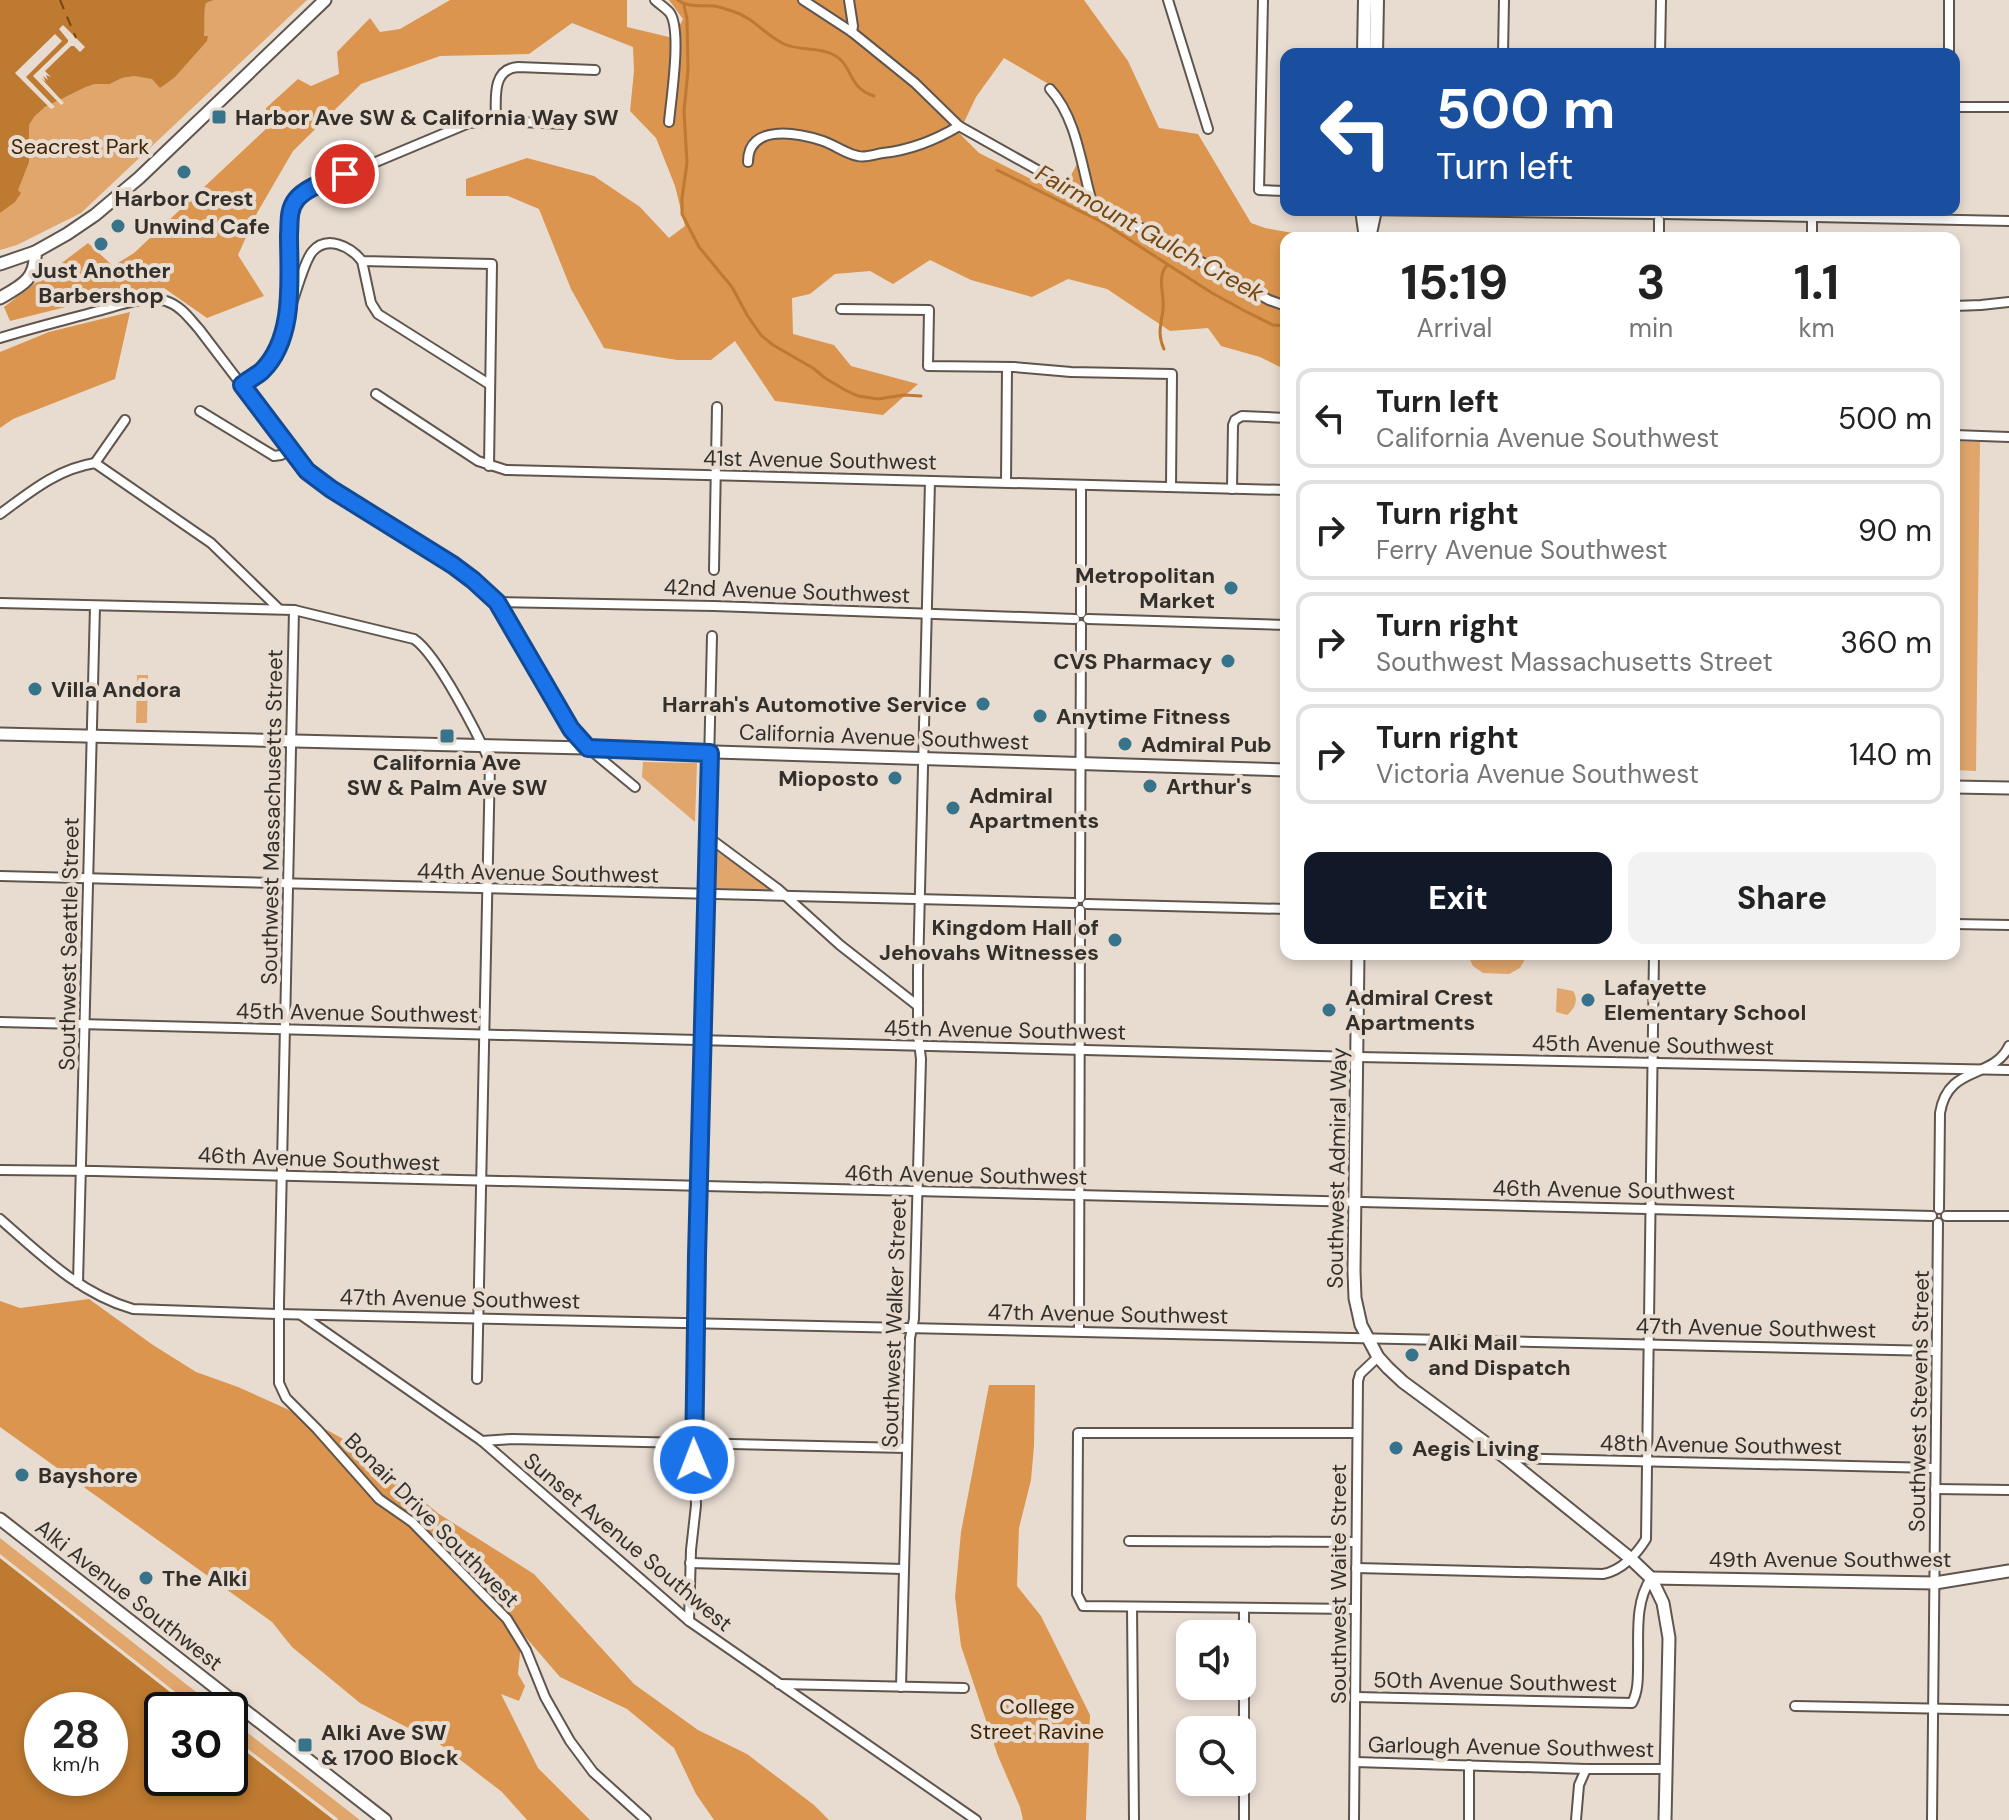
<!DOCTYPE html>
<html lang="en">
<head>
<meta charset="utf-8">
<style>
	:root { --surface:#fff; --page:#f2f2f2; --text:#222; --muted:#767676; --line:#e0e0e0; --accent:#111827 }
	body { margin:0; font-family:"DM Sans",sans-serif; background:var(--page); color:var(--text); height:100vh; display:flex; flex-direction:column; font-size:30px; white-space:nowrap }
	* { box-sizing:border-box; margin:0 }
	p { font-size:26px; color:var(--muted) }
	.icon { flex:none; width:44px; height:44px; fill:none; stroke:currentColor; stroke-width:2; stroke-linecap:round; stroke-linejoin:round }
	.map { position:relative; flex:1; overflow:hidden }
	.panel { position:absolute; left:1280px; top:232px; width:680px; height:728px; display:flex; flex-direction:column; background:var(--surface); border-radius:16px; box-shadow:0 4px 12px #0003 }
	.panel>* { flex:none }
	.top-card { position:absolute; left:1280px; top:48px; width:680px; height:168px; border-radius:16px; box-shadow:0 4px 12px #0003; background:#1a4fa0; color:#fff; overflow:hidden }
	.controls { position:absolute; left:1176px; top:1620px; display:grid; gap:16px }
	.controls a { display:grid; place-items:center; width:80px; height:80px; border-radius:16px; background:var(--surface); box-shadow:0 4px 12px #0003; font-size:40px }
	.speed { position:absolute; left:24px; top:1692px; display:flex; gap:16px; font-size:40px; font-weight:700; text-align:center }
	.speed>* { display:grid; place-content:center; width:104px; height:104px; border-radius:50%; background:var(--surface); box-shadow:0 4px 12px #0003; line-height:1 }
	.speed small { font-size:20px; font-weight:400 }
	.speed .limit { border:4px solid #111; border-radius:12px; background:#fff; color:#111 }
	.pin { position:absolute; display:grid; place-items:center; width:68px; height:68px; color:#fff; margin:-34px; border:4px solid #fff; border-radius:50%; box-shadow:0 2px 8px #0007 }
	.me { position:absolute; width:88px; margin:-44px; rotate:359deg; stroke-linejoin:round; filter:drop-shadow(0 0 6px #0008) }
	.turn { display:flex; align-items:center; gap:28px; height:168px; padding:0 24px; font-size:36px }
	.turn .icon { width:104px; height:104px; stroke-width:2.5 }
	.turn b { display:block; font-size:56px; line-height:68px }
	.eta { display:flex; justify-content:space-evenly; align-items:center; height:136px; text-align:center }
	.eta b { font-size:48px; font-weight:700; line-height:56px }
	.action { display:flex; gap:16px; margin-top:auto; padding:16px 24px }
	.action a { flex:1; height:92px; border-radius:16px; background:var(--accent); color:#fff; font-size:32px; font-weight:700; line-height:92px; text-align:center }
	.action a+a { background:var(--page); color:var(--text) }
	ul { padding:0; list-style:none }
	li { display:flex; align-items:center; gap:24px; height:100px; margin:0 16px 12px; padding:0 8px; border:4px solid var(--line); border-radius:16px }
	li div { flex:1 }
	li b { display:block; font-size:30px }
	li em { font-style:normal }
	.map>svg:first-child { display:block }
	.green { fill:#e1a66c }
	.forest { fill:#db954e; fill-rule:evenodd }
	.water { fill:#be7a30; fill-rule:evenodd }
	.pier { fill:#e8dcd1 }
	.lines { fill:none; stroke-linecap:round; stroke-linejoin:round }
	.stream { stroke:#be7a30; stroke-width:3 }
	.ferry { stroke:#744610; stroke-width:2; stroke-dasharray:10 8; stroke-linecap:butt }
	.street-casing { stroke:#5f554c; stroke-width:12 }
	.secondary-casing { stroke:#5f554c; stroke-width:15 }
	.primary-casing { stroke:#5f554c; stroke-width:16 }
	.street { stroke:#fff; stroke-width:8 }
	.secondary { stroke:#fff; stroke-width:11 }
	.primary { stroke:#fff; stroke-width:12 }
	.route-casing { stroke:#114b97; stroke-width:20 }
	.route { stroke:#1a73e8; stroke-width:14 }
	.poi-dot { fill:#37738a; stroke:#e8dcd1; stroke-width:3 }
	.labels { text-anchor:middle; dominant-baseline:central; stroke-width:8; stroke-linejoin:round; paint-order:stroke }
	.poi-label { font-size:22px; font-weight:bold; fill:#332f2a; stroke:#e8dcd1; text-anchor:start }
	.park-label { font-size:22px; fill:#402404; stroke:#e8dcd1 }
	.street-label { font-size:22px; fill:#332f2a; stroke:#e8dcd1 }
	.water-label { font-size:24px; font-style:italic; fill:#744610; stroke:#e8dcd1 }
</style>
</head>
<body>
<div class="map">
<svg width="2009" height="1820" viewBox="0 0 2009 1820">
	<rect width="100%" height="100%" fill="#e8dcd1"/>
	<g class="green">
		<polygon points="214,0 307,0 81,213 17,245 0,250 0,213 18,198 18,185 29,125 35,116 45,107 86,87 95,84 110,84 122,78 135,76 204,9 206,3"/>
		<polygon points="1954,441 1980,442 1976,771 1954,770"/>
		<polygon points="137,675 148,675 147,723 136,723"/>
		<polygon points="643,762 697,763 695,822 642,777"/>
		<polygon points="712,848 766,886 770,890 717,890 711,884"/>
		<polygon points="1467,954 1528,954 1520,968 1509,974 1483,973 1473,966"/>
		<path d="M 1557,988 L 1573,991 C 1579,999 1575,1009 1567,1015 L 1556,1012 Z"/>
		<polygon points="0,1538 219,1710 193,1710 0,1558"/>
		<polygon points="230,1719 360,1820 334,1820 230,1739"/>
	</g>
	<g class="forest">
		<path d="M 450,0 L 627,0 L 627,27 L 673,38 L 683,19 L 669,0 L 1084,0 L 1128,61 L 1159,128 L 1198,134 L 1251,223 L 1265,228 L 1322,238 L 1286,238 L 1286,370 L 1260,357 L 1221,346 L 1208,328 L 1170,331 L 1107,289 L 1068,279 L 1032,297 L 971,280 L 930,260 L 893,284 L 870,271 L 835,274 L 810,294 L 792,298 L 793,334 L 834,345 L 851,366 L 918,384 L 883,415 L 775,401 L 735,341 L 711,360 L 677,360 L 604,348 L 571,289 L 539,209 L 508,196 L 466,196 L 466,179 L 527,158 L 594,176 L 640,207 L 669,238 L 685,226 L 675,186 L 656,138 L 630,111 L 634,71 L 633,47 L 572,23 L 529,54 L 440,56 L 361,84 L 293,151 L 257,213 L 238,255 L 264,296 L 207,318 L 164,288 L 125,292 L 10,321 L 4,307 L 88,243 L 113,266 L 134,253 L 268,127 L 266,108 L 298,79 L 311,86 L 339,74 L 337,52 L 370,18 L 380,32 L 400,29 ZM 1004,58 L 1057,89 L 1085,149 L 1061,194 L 979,153 L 959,133 L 976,97 Z"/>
		<polygon points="130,312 115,379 13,419 0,428 0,352 49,332"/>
		<polygon points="89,1299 153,1345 196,1372 238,1387 296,1413 356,1446 439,1514 534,1574 634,1684 698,1730 747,1754 814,1805 829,1820 714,1820 696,1794 674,1748 627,1709 560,1677 522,1633 518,1674 525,1686 519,1701 501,1694 538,1768 590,1820 527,1820 502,1792 441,1745 360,1703 292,1647 272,1622 0,1427 0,1301 20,1308"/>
		<polygon points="989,1385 1035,1385 1034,1446 1031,1480 1019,1528 1017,1586 1041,1616 1090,1715 1086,1820 1023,1820 1020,1807 998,1756 961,1646 955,1597 961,1532"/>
	</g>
	<g class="water">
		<path d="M 0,0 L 214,0 L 206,3 C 203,12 205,24 204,34 L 204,36 L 208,36 L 207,41 L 175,77 L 160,88 L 152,79 L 135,76 L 122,78 L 110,84 L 95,84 L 86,87 L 45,107 L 35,116 L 29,125 L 29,162 L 18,190 L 21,193 L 15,202 L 0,213 Z"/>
		<path d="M 0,1558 L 193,1710 L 162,1710 L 162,1778 L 230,1778 L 230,1739 L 334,1820 L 0,1820 ZM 42,1710 L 110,1710 L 110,1778 L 42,1778 Z"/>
	</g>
	<g class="pier">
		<polygon points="63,25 85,47 80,52 74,46 71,46 45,71 51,77 46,75 48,80 43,76 46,82 41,78 64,103 61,105 33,76 68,42 68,40 59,29"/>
		<polygon points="55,34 62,41 26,77 55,107 51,109 15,73"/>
		<polygon points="0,1554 197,1709 197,1710 193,1710 0,1558"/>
		<polygon points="230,1735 337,1818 338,1820 334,1820 230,1739"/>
	</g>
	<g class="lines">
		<g class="stream">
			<path d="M 678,0 C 689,8 701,5 714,6 C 720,7 726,9 732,11 C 753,17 765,35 784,44 C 800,51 818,47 832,54 C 854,64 846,87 874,96"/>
			<polyline points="684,5 687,19 688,70 684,111 687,163 682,198 682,214 699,247 732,287 747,315 761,335 773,345 813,368 825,378 845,390 858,396 878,399 904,395 921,396"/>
			<polyline points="997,170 1102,222 1212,293 1243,310 1273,325 1286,326"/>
			<path d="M 1164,349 C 1157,334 1161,325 1163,310 C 1165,295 1156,278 1167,265"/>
		</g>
		<polyline class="ferry" points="60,0 76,38"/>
		<defs>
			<g id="street">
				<path d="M 655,0 C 659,4 666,8 670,13 C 682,31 671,99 669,122"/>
				<polyline points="803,0 852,32 915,83 959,126 1269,300 1286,306"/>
				<polyline points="849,0 853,26 852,32"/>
				<polyline points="1168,0 1208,129"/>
				<polyline points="1263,0 1259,190 1286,191"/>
				<polyline points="1503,54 1504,0"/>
				<polyline points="1660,54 1661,0"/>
				<polyline points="1949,54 1949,0"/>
				<path d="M 1050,89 C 1076,117 1081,163 1091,199"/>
				<polyline points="1954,107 2009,107"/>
				<path d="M 496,121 C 496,100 491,69 518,67 L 595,70"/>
				<path d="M 748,162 C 748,123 798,133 823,141 C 835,145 846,154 858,156 C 866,158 875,154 883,153 C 911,150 934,141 959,126"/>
				<polyline points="1364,210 1654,214"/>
				<polyline points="1665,214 2009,221"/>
				<polyline points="1659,238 1659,220"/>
				<polyline points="1812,238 1812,217"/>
				<polyline points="362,261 371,303 378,314 489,384"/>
				<path d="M 291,306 C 296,293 304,262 312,252 C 327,234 351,247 362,261 L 492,264 L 489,466"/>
				<polyline points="1954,306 1981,305 2009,302"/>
				<polyline points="841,309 929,310 928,366 1014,367 1071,372 1172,374 1171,487"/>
				<path d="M 0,338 C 32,328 65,320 98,311 C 118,306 144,295 166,301 C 181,306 189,318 199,329 L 307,471 L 331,489 L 453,565 L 473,580 L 497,602 L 571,729 L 588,748 L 635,787"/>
				<path d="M 242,385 C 249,380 257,376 262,371 C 298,334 289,266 290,219 C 292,199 304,193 321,185 L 469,123 L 496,121 L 568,124"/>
				<polyline points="376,394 478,461 506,470 1286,490"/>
				<polyline points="200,411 274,456 281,455 291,449"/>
				<polyline points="1954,435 2009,437"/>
				<polyline points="95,463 125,420"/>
				<polyline points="1006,482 1007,368"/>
				<polyline points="1232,489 1233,425 1235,420 1242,416 1286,418"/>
				<path d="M 0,514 C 30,492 57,469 95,463 L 211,543 L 279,609"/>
				<polyline points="714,570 717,407"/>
				<polyline points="497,602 714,606 1075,619"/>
				<path d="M 0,603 L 294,610 L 414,639 C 437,654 478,735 490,762 L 477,1379"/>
				<polyline points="294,610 279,1303 279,1383 286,1398 317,1429 379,1499 412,1522 507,1619 526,1650 545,1697 570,1741 593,1772 646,1820"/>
				<polyline points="1081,613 1081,485"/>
				<polyline points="1088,619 1286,625"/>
				<polyline points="708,837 778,889 840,945 918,1006"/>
				<polyline points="0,876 1074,903"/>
				<polyline points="1080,898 1081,625"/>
				<polyline points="1087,904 1286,909"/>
				<polyline points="1954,924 2009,925"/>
				<polyline points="0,1022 1358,1057 2009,1070"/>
				<polyline points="0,1170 95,1171 1932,1216"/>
				<path d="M 1939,1209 L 1940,1113 C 1948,1064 1993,1080 2009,1046"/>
				<polyline points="1946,1216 2009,1216"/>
				<path d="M 0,1219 C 40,1254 80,1294 133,1309 L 278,1314 L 1936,1351"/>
				<polyline points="78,1283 95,606"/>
				<polyline points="301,1315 482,1441 689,1621 976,1820"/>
				<polyline points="1079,1331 1080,910"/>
				<polyline points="482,1441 512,1439 907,1448"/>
				<polyline points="1507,1458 1935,1468"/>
				<polyline points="1935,1489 2009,1490"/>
				<polyline points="1129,1541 1356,1542"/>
				<polyline points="690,1563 903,1569"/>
				<path d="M 1356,1568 L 1603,1574 C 1621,1571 1637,1554 1646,1539 L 1654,954"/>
				<polyline points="1132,1607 1134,1820"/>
				<polyline points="1356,1609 1083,1606 1077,1594 1078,1433 1357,1433"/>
				<polyline points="689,1621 691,1550 696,1505 693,1443 712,636"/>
				<polyline points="779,1684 964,1688"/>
				<polyline points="901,1687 910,1338 914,1319 921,1059 918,1034 918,972 930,481"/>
				<path d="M 1356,1697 L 1632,1703 C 1638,1692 1638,1679 1638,1666 C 1639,1636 1634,1604 1651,1578"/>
				<polyline points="1795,1706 2009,1710"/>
				<polyline points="1355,1762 1586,1769 1666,1769"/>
				<polyline points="1244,1820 1244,1608"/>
				<polyline points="1354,1820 1358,1381 1360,1374 1378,1357"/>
				<polyline points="1469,1820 1469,1765"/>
				<polyline points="1576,1820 1579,1785 1586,1769"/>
				<polyline points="1932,1820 1938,1223"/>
			</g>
			<g id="secondary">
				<polyline points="0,264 35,252 67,234 95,215 139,178 325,0"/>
				<path d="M 0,298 C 21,286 37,279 35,252"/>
				<polyline points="0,734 586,748 1286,770"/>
				<polyline points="1954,787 2009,788"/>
				<polyline points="1358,954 1354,1271 1355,1298 1361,1325 1378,1357 1388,1368 1403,1382 1506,1458 1630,1558 1651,1578 1663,1603 1669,1638 1665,1820"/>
				<polyline points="0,1519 385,1820"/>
				<polyline points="1651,1578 1935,1583 2009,1571"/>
			</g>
			<g id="primary">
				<polyline points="1364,54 1365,0"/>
				<polyline points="1376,54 1377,0"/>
				<polyline points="1362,210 1366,238"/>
				<polyline points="1369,238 1375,210"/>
			</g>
		</defs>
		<use href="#street" class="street-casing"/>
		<use href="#secondary" class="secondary-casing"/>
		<use href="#primary" class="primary-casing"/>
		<use href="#street" class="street"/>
		<use href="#secondary" class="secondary"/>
		<use href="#primary" class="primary"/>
	</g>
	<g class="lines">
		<defs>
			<path id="route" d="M 345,174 C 330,181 307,186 296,200 C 288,210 290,223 289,235 C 289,278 296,337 262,371 C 256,376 248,380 242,385 L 307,471 L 331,489 L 453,565 L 473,580 L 497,602 L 571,729 L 588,748 L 710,753 L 697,1256 L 694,1460"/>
		</defs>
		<use href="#route" class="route-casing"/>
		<use href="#route" class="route"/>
	</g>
	<g class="poi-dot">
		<rect x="211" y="109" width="16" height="16" rx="4"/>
		<circle cx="184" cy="172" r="8"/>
		<circle cx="118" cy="226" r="8"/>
		<circle cx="101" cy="244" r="8"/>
		<circle cx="1231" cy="588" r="8"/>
		<circle cx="1228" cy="661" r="8"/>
		<circle cx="35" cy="689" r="8"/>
		<circle cx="983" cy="704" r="8"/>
		<circle cx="1040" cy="716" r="8"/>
		<rect x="439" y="728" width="16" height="16" rx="4"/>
		<circle cx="1125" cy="744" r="8"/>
		<circle cx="895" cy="778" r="8"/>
		<circle cx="1150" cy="786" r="8"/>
		<circle cx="953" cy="808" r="8"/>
		<circle cx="1115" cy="940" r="8"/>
		<circle cx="1588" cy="1000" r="8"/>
		<circle cx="1329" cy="1010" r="8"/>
		<circle cx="1412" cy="1355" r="8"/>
		<circle cx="1396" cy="1448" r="8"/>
		<circle cx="22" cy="1475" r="8"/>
		<circle cx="146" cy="1578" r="8"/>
		<rect x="297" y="1737" width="16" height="16" rx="4"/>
	</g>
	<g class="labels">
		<g class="poi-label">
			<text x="235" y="117">Harbor Ave SW &amp; California Way SW</text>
			<text x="184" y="198" text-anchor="middle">Harbor Crest</text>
			<text x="134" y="226">Unwind Cafe</text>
			<text x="101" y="270" text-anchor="middle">Just Another<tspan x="101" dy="25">Barbershop</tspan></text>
			<text x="1215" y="575" text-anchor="end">Metropolitan<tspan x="1215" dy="25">Market</tspan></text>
			<text x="1212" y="661" text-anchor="end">CVS Pharmacy</text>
			<text x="51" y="689">Villa Andora</text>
			<text x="967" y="704" text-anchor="end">Harrah's Automotive Service</text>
			<text x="1056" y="716">Anytime Fitness</text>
			<text x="1141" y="744">Admiral Pub</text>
			<text x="447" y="762" text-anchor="middle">California Ave<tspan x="447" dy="25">SW &amp; Palm Ave SW</tspan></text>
			<text x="879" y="778" text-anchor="end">Mioposto</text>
			<text x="1166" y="786">Arthur's</text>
			<text x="969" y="795">Admiral<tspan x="969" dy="25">Apartments</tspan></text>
			<text x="1099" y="927" text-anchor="end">Kingdom Hall of<tspan x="1099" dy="25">Jehovahs Witnesses</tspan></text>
			<text x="1604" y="987">Lafayette<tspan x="1604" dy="25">Elementary School</tspan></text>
			<text x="1345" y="997">Admiral Crest<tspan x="1345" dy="25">Apartments</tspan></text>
			<text x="1428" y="1342">Alki Mail<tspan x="1428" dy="25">and Dispatch</tspan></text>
			<text x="1412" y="1448">Aegis Living</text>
			<text x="38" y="1475">Bayshore</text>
			<text x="162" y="1578">The Alki</text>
			<text x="321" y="1732">Alki Ave SW<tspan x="321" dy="25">&amp; 1700 Block</tspan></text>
		</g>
		<g class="park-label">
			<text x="80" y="146">Seacrest Park</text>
			<text x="1037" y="1706">College<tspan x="1037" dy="25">Street Ravine</tspan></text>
		</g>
		<g class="street-label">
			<text transform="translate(820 460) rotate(1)">41st Avenue Southwest</text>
			<text transform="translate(787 591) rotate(2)">42nd Avenue Southwest</text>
			<text transform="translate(884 737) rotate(2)">California Avenue Southwest</text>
			<text transform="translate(272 817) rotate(-89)">Southwest Massachusetts Street</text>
			<text transform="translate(538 873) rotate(1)">44th Avenue Southwest</text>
			<text transform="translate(69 944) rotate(-89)">Southwest Seattle Street</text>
			<text transform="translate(357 1013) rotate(1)">45th Avenue Southwest</text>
			<text transform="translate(1005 1030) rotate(1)">45th Avenue Southwest</text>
			<text transform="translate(1653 1045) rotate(1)">45th Avenue Southwest</text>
			<text transform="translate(319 1159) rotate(2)">46th Avenue Southwest</text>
			<text transform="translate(1337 1168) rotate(-89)">Southwest Admiral Way</text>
			<text transform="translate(966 1175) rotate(1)">46th Avenue Southwest</text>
			<text transform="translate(1614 1190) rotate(1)">46th Avenue Southwest</text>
			<text transform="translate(460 1299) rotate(1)">47th Avenue Southwest</text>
			<text transform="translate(1108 1314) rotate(1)">47th Avenue Southwest</text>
			<text transform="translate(894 1323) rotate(-88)">Southwest Walker Street</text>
			<text transform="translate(1756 1328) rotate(1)">47th Avenue Southwest</text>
			<text transform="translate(1919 1401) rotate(-89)">Southwest Stevens Street</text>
			<text transform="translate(1721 1445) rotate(1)">48th Avenue Southwest</text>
			<text transform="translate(432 1520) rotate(45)">Bonair Drive Southwest</text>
			<text transform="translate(628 1542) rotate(40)">Sunset Avenue Southwest</text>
			<text x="1830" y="1559">49th Avenue Southwest</text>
			<text transform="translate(1338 1584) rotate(-90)">Southwest Waite Street</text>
			<text transform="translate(129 1595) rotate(38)">Alki Avenue Southwest</text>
			<text transform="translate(1495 1682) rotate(1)">50th Avenue Southwest</text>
			<text transform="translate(1511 1747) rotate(1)">Garlough Avenue Southwest</text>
		</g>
		<g class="water-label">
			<text transform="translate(1150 233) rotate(29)">Fairmount Gulch Creek</text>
		</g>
	</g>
</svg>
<div class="controls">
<a><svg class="icon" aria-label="sound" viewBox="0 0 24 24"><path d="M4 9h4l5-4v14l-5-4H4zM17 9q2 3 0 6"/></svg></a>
<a><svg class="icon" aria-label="search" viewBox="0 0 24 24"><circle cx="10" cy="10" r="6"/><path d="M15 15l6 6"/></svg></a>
</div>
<div class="speed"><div>28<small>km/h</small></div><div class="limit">30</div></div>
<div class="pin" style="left:345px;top:174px;background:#d93025"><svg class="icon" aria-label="arrive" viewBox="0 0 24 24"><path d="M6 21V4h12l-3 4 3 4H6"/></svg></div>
<svg class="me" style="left:694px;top:1460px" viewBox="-20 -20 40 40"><circle r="17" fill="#1a73e8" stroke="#fff" stroke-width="3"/><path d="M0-11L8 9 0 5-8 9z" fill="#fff"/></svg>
<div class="top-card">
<div class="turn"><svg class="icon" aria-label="left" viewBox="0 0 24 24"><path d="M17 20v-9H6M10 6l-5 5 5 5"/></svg><div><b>500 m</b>Turn left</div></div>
</div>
<section class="panel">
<div class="eta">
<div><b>15:19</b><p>Arrival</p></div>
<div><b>3</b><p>min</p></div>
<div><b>1.1</b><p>km</p></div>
</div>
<ul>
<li><svg class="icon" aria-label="left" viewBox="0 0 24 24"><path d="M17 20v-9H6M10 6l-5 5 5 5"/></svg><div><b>Turn left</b><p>California Avenue Southwest</p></div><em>500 m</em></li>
<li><svg class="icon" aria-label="right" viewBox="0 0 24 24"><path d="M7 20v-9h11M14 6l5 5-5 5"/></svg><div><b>Turn right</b><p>Ferry Avenue Southwest</p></div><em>90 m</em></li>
<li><svg class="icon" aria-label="right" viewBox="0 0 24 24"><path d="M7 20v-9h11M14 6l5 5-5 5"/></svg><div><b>Turn right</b><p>Southwest Massachusetts Street</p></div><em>360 m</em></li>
<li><svg class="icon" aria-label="right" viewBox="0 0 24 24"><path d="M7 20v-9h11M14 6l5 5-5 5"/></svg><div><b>Turn right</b><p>Victoria Avenue Southwest</p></div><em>140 m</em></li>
</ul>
<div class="action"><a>Exit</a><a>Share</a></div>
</section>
</div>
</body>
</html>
